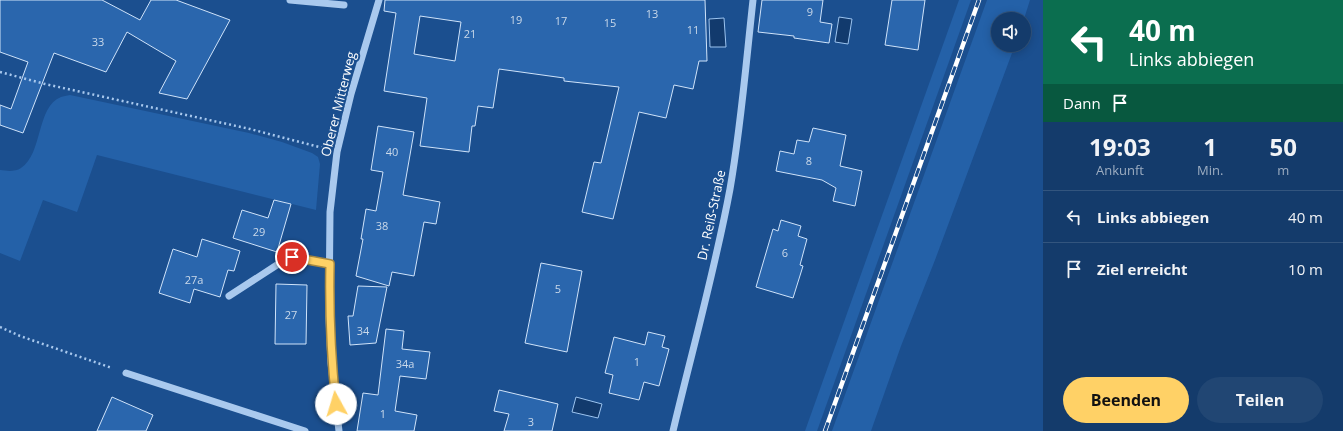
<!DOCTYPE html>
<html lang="de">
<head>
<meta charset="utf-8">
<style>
	:root { --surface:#143b6b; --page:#214673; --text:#f1f3f6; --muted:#9dadc1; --line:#33557e; --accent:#ffd166 }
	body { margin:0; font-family:"Open Sans",sans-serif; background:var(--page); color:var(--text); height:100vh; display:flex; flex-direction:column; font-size:15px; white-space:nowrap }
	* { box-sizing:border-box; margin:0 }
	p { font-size:13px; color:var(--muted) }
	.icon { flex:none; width:22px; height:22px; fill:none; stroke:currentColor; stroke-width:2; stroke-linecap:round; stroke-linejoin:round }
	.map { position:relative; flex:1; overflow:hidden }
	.details { display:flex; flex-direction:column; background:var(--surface); width:300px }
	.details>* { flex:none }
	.hud { background:#0b6e4f; color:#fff; overflow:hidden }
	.controls { position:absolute; left:991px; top:12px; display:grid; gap:8px }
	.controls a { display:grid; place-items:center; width:40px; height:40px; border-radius:50%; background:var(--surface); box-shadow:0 2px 10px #0003,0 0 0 1px var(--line); font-size:20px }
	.pin { position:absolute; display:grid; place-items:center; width:34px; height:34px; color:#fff; margin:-17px; border:2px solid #fff; border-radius:50%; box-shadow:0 1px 4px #0007 }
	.me { position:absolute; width:44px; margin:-22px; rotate:354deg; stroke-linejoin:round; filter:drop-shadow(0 0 3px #0008) }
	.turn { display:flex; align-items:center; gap:14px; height:84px; padding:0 20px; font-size:18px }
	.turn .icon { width:52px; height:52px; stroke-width:2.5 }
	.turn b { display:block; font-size:28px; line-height:34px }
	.then { display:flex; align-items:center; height:38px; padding:0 20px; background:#0003; gap:8px; font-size:15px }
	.eta { display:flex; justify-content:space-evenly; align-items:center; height:68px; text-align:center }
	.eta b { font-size:24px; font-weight:700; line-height:28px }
	.cta { display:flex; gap:8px; margin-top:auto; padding:8px 20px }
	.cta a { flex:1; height:46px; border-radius:24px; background:var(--accent); color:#111; font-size:16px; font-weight:700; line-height:46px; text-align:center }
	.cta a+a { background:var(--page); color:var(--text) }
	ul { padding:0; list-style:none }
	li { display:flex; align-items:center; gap:12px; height:52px; padding:0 20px; border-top:1px solid var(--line) }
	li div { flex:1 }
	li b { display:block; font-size:15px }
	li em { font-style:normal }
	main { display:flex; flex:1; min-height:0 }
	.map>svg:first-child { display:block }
	.green { fill:#2461a8 }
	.water { fill:#123a6d; stroke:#9cc4f0 }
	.building { fill:#2a66ad; stroke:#cfe3fa; fill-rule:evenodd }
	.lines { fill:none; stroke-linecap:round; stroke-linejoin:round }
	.path { stroke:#a9c9ee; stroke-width:2.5; stroke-dasharray:2 3; stroke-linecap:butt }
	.minor { stroke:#a9c9ee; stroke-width:7 }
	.rail-casing { stroke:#fff; stroke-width:4.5 }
	.rail { stroke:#1b4f8f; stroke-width:3; stroke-dasharray:9; stroke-linecap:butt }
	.route-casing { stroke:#a68842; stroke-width:10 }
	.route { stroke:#ffd166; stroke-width:7 }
	.labels { text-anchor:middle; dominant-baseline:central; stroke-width:4; stroke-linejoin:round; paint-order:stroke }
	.number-label { font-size:11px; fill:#cad9ea }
	.street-label { font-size:13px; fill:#fff; stroke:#1b4f8f }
</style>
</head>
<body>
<main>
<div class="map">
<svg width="1043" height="431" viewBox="0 0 1043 431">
	<rect width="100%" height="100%" fill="#1b4f8f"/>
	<g class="green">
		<polygon points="959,0 971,0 817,431 805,431"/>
		<polygon points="987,0 1030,0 1024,19 998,19 998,45 1015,45 935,260 901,346 871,431 832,431"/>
		<path d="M 70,95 L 249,133 L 282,142 L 312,153 L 318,157 L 320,164 L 316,210 L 97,155 L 77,212 L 43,200 L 20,261 L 0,253 L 0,170 C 7,171 15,172 21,168 C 43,154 36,107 61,97 C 63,96 67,96 70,95 Z"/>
	</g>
	<g class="water">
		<polygon points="839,17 852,19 848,44 835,42"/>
		<polygon points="724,18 726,47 710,47 709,19"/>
		<polygon points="576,397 602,404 598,418 572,412"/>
	</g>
	<g class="building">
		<polygon points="0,0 102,0 140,20 151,0 176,0 230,20 187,99 159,93 176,61 127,32 106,72 54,53 23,133 0,125 0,105 11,109 28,62 0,52"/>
		<path d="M 385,0 L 705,0 L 707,61 L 699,61 L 693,89 L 674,85 L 666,118 L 639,112 L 613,219 L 582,212 L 594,162 L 601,163 L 619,87 L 564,81 L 564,78 L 499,69 L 493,108 L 478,106 L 475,126 L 472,126 L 469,152 L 420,146 L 427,98 L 384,91 L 396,13 L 384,11 ZM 420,16 L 461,22 L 455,61 L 414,54 Z"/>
		<polygon points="762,0 823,0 820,22 832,24 829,43 794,38 794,36 758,32"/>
		<polygon points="892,0 925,0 918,50 885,45"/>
		<polygon points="378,126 414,132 403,195 440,202 436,224 424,222 414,276 392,272 389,286 356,276 363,239 361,239 366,209 376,211 383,172 371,170"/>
		<polygon points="813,128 846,135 840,166 862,171 855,206 833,201 836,188 822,180 776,171 780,151 794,154 797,140 809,142"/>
		<polygon points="274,200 291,204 277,252 233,238 242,210 268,218"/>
		<polygon points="781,220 801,226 798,236 807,239 800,265 803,266 793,298 756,287 773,229 778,231"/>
		<polygon points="202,239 240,251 234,271 228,270 220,297 194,289 190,303 159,293 173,249 197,257"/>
		<polygon points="541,263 582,271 567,352 525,343"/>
		<polygon points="276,284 307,285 306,344 275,344"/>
		<polygon points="358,286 387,287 376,343 350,345 348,316 353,316"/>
		<polygon points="386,329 404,331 402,349 430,352 426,379 400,376 395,411 417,415 414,431 357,431 363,393 378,395"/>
		<polygon points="648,332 665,336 662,347 669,349 659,386 644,382 639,400 609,393 613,375 605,373 614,337 645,345"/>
		<polygon points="499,390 558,404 552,431 504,431 509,414 494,411"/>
		<polygon points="112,397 153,415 146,431 97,431"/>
	</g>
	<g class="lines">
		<g class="path">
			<polyline points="0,72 45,84 250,129 323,148"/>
			<polyline points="0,327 20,336 112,368"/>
		</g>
		<g class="minor">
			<polyline points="290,0 344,5"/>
			<polyline points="229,296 283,261 292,257 330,264"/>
			<polyline points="126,373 305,431"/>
			<polyline points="339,431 331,363 329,317 330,212 337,152 351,94 379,0"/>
			<path d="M 673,431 C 692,351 715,270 730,189 C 741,127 746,63 753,0"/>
		</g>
		<defs>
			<polyline id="rail" points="825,431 979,0"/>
		</defs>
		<use href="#rail" class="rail-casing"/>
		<use href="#rail" class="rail"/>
	</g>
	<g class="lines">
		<defs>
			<path id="route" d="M 292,257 L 330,264 C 329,311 331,357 336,404"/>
		</defs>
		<use href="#route" class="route-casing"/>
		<use href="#route" class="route"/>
	</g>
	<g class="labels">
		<g class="number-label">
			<text x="810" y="11">9</text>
			<text x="652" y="13">13</text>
			<text x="516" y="19">19</text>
			<text x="561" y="20">17</text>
			<text x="610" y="22">15</text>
			<text x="693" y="29">11</text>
			<text x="470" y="33">21</text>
			<text x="98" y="41">33</text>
			<text x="392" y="151">40</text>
			<text x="809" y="160">8</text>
			<text x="382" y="225">38</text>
			<text x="259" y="231">29</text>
			<text x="785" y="252">6</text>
			<text x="194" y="279">27a</text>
			<text x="558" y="288">5</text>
			<text x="291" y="314">27</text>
			<text x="363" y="330">34</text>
			<text x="637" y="361">1</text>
			<text x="405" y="363">34a</text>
			<text x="383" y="413">1</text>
			<text x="531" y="421">3</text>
		</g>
		<g class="street-label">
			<text transform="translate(338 104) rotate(-76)">Oberer Mitterweg</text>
			<text transform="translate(711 215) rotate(-78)">Dr. Reiß-Straße</text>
		</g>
	</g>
</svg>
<div class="controls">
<a><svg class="icon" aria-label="sound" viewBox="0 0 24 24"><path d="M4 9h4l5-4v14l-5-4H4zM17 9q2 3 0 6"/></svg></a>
</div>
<div class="pin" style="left:292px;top:257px;background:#d93025"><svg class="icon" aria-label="arrive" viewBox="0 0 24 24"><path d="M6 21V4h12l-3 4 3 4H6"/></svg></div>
<svg class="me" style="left:336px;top:404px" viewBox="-20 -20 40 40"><circle r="19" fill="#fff"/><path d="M0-13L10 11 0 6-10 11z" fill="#ffd166"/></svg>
</div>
<section class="details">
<div class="hud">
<div class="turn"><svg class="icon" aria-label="left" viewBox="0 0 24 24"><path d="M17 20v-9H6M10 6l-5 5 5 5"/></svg><div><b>40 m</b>Links abbiegen</div></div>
<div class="then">Dann<svg class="icon" aria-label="arrive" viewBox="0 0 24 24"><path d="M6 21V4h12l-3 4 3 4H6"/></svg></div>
</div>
<div class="eta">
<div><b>19:03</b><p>Ankunft</p></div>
<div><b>1</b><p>Min.</p></div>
<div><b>50</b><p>m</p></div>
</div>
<ul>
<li><svg class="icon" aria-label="left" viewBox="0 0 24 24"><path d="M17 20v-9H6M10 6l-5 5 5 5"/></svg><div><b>Links abbiegen</b></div><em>40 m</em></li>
<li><svg class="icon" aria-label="arrive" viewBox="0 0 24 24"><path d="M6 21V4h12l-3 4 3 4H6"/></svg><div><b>Ziel erreicht</b></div><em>10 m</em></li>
</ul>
<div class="cta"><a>Beenden</a><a>Teilen</a></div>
</section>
</main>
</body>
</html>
